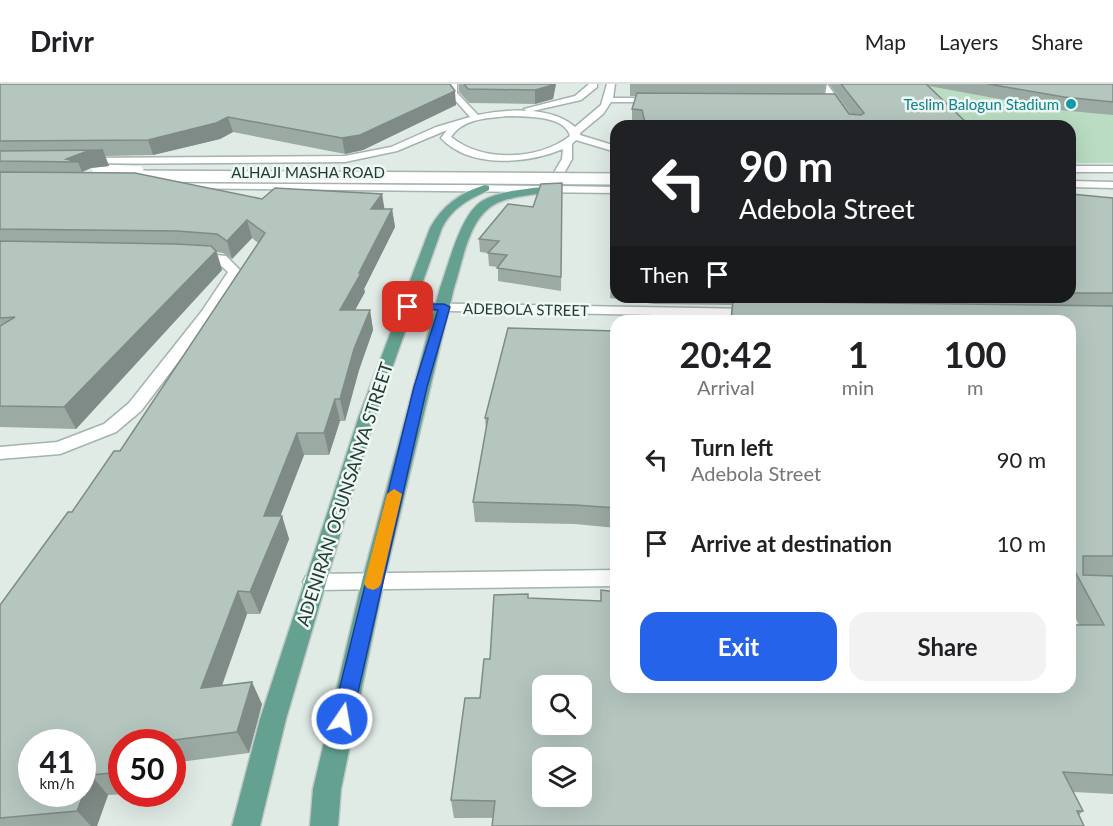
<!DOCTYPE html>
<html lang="en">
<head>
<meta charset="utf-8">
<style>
	:root { --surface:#fff; --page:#f2f2f2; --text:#202124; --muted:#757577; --line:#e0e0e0; --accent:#2563eb }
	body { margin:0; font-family:Lato,sans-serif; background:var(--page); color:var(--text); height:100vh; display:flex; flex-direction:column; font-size:22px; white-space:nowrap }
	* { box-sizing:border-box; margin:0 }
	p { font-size:20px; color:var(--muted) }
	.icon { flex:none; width:33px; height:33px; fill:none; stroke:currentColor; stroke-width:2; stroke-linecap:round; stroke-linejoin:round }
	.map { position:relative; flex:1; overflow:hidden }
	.details { position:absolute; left:610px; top:231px; width:466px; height:378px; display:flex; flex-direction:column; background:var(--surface); border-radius:18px; box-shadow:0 6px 24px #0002 }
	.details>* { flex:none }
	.guide { position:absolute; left:610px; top:36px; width:466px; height:183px; border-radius:18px; box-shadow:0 6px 24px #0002; background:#202124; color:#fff; overflow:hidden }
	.fabs { position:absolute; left:532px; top:591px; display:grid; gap:12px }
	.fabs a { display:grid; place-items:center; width:60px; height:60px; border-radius:12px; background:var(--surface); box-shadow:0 6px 24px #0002; font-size:30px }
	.speed { position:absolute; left:18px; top:645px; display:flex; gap:12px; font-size:30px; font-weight:700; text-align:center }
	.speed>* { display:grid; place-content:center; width:78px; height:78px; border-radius:50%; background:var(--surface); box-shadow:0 6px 24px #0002; line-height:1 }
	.speed small { font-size:15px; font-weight:400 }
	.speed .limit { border:9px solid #d22; background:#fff; color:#111 }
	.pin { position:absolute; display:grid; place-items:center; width:51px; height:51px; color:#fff; margin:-26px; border-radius:12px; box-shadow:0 3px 9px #0006 }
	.me { position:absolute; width:66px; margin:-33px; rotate:12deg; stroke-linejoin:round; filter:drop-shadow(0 0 4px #0008) }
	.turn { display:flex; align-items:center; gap:21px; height:126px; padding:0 30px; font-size:27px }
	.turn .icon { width:78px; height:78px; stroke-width:2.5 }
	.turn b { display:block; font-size:42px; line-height:51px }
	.then { display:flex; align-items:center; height:57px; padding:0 30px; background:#0003; gap:12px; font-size:22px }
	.eta { display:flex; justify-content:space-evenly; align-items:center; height:102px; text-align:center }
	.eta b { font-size:36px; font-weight:700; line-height:42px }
	.action { display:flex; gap:12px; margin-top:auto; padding:12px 30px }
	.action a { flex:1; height:69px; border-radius:18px; background:var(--accent); color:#fff; font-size:24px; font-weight:700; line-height:69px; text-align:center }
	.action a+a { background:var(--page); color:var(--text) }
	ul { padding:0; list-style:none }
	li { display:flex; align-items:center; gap:18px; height:84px; padding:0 30px }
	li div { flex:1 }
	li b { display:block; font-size:22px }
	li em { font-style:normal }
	header { display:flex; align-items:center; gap:36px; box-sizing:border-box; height:84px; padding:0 30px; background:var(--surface); border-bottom:2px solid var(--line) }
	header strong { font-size:28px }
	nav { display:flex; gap:33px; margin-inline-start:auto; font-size:21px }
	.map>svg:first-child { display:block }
	.green { fill:#b9dcc2 }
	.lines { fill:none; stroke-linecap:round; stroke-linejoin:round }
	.minor-casing { stroke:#a3b3ad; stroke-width:3 }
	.major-casing { stroke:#c1c8c6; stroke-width:3 }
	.minor { fill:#fff; fill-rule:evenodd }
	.major { fill:#64a190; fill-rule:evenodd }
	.minor-bridge-casing { stroke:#a3b3ad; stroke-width:14; stroke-linecap:butt }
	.minor-bridge { stroke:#fff; stroke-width:11 }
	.wall { fill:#9caaa4 }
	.shaded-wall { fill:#7f8b86 }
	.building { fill:#b5c6bf; stroke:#7f8b86; stroke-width:1.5; fill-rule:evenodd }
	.route { fill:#2563eb; stroke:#184099; stroke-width:1.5 }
	.slow { fill:#f59e0b }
	.culture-dot { fill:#0f9aa8; stroke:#f0f8f4; stroke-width:2 }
	.labels { text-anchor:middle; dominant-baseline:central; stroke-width:5; stroke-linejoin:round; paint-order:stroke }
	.far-culture-label { font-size:15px; fill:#0d838f; stroke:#f0f8f4; text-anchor:end }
	.far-street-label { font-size:15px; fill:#213b34; stroke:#f0f8f4 }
	.street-label { font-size:18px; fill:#213b34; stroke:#f0f8f4 }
</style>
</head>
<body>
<header>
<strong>Drivr</strong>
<nav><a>Map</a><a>Layers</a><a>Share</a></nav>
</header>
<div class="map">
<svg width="1113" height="742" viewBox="0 0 1113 742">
	<rect width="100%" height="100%" fill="#e0ebe6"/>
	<polygon class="green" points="902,0 1113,0 1113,79 1071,79 1071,42 953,42"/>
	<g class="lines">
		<defs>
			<g id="minor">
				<path d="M 449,0 L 457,0 L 457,9 L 478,31 C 507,25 552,22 575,43 L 601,21 L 607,0 L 615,0 L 613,14 L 660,14 L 664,16 L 660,18 L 611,18 L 603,30 L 580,49 L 580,51 L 616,62 L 616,68 L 576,56 L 572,60 L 572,75 L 557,102 L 616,103 L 616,109 L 170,104 L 165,101 L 170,98 L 546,102 L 562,75 L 563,65 C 527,80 470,85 441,54 L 447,46 L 397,67 L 345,78 L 84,80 L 79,77 L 84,74 L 345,72 L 391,63 L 436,43 L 470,33 L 449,9 ZM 509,32 C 526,33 565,31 570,52 C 539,76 483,79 451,53 C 463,34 489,34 509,32 Z"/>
				<polygon points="589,0 597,0 597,3 581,16 528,28 524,25 575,12"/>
				<polygon points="819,0 827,0 858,42 848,42"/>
				<rect x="1071" y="82" width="42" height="6"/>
				<polygon points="1071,97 1113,98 1113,104 1071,103"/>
				<polygon points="197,169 226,172 241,187 213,232 141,327 116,348 60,370 0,375 0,363 57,358 104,340 129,319 202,227 228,188 218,179 193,176 191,173 193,170"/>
				<polygon points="408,219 754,225 761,229 754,233 403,226 401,223"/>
				<polygon points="616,486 616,502 314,506 306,504 303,498 306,492 314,490"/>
			</g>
			<g id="major">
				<path d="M 485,101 L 489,102 L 489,106 C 469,115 452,124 442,144 L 375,332 L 286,635 L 260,742 L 232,742 L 260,635 L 359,332 L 430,144 C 442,122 461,108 485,101 Z"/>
				<path d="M 550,102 L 554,103 L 554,107 C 537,111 519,111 502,117 C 469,128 464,174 454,204 L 384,497 L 341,705 L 338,742 L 310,742 L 313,705 L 362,497 L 440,204 C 449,180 460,131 482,117 C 501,106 529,105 550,102 Z"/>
			</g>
		</defs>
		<use href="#minor" class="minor-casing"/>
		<use href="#major" class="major-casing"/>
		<use href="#minor" class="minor"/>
		<use href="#major" class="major"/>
		<defs>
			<g id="minor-bridge">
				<polyline points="98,86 138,87"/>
				<polyline points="127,92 616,95"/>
			</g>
		</defs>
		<use href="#minor-bridge" class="minor-bridge-casing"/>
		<use href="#minor-bridge" class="minor-bridge"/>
	</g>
	<g class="wall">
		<polygon points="0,0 456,21 363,66 345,70 233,48 220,55 153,71 105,72 109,82 91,84 82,88 262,115 382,110 384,125 392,125 395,143 364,205 365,208 355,226 370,226 373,246 359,286 345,337 340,337 329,371 304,371 280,432 282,432 289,455 260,530 247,530 222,602 262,620 249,669 172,679 172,658 122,658 122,710 129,710 108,711 97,742 0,742 0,521 120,367 258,159 252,154 232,175 223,169 217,168 222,186 76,345 0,343"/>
		<polygon points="459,0 556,0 553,15 535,20 469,19 459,8"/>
		<polygon points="630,0 827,0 825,10 849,30 851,30 829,0 1113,0 1113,31 1059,26 929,2 970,42 642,42 641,39 632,38 632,25 636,12 630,12"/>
		<polygon points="562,99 561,207 498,197 498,183 489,182 488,169 480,168 479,155 533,123"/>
		<polygon points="1071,110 1113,114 1113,710 1073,708 1083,727 1079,731 454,734 451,716 490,575 528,514 616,603 1079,541 1071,525 1071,237 730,237 732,221 654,220 610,214 616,137 616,213 1071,213"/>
		<polygon points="616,248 616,444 575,440 475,438 473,418 486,345 485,334"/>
	</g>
	<g class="shaded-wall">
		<polygon points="553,0 556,0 553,15 535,20 535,6"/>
		<polygon points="455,7 456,21 363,66 345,70 342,54"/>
		<polygon points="228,33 233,48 220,55 153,71 148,56"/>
		<polygon points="103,66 109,82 91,84 82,88 78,78 66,75 85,68"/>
		<polygon points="382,110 385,128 371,125"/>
		<polygon points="392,125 395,143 364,205 365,208 344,246 340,226"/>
		<polygon points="247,136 252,154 232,175 227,157"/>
		<polygon points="216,167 222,186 76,345 64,323"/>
		<polygon points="370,226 373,246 359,286 345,337 340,315 354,265"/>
		<polygon points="335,315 340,337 329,371 324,349"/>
		<polygon points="297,349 304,371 272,454 264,432"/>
		<polygon points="282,432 289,455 260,530 250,508"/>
		<polygon points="238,507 247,530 213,626 201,604"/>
		<polygon points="252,598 262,620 249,669 237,648"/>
		<polygon points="91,691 108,711 97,742 91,742 77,727"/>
	</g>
	<g class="building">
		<polygon points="0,0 450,0 455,7 360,51 342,54 228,33 216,39 148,56 0,57"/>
		<polygon points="464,0 553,0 553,1 535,6 468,5"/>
		<polygon points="841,0 926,0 970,42 646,42 642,26 632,25 637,9 835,10 849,30 861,31 864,29"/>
		<polygon points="988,0 1113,0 1113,18 1064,13"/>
		<polygon points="103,66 85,68 66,75 78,78 0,77 0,67"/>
		<path d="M 0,88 L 135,89 L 262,115 L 275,104 L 382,110 L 371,125 L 392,125 L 359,189 L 361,189 L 340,226 L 370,226 L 354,265 L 340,315 L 335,315 L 324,349 L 297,349 L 264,432 L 282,432 L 250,508 L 238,507 L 201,604 L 252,598 L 237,648 L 158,658 L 122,658 L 122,688 L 91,691 L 77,727 L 0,734 L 0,521 L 68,428 L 72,428 L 114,367 L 120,367 L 265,149 L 247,136 L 227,157 L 217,150 L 177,147 L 0,145 ZM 32,658 L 82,658 L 82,710 L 32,710 Z"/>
		<polygon points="562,99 561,193 497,184 507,171 488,169 499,157 479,155 508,120 533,123 541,100"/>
		<polygon points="1071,110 1113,114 1113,209 1071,209"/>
		<polygon points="616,137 616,197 611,197"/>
		<polygon points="0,157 176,160 211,162 216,167 64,323 0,322 0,242 15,233 0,234"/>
		<path d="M 733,217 L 1113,222 L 1113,472 L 1083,472 L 1083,491 L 1113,492 L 1113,691 L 1063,688 L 1083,727 L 1077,727 L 1084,742 L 492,742 L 495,717 L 451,716 L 465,614 L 480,614 L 484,575 L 490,575 L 494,511 L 528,510 L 528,514 L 601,517 L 601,506 L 616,508 L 616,603 L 1071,603 L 1071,541 L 1104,541 L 1071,480 L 1071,237 L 731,237 ZM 543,602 L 582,602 L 582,640 L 543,640 ZM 543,674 L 582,674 L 582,712 L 543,712 Z"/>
		<polygon points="508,244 616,247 616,424 575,421 473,418 488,334 485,334"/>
	</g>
	<polygon class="route" points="408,220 444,220 450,223 427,303 352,635 349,641 342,644 335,641 332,635 414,303 438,226 404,225 404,221"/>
	<polygon class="slow" points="394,405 402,410 381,500 378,504 373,506 367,504 364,500 387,410"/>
	<circle class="culture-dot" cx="1071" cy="20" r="6"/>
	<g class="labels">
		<g class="far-culture-label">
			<text x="1059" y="20">Teslim Balogun Stadium</text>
		</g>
		<g class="far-street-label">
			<text x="308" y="88">ALHAJI MASHA ROAD</text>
			<text transform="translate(526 225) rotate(1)">ADEBOLA STREET</text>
		</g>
		<g class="street-label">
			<text transform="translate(344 410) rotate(-72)">ADENIRAN OGUNSANYA STREET</text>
		</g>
	</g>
</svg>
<div class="fabs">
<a><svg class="icon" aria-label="search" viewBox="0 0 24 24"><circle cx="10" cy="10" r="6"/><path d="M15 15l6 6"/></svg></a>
<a><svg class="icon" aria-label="layers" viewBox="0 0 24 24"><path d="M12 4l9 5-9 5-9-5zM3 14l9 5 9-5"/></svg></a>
</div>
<div class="speed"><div>41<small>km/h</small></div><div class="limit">50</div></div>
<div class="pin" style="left:408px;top:223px;background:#d93025"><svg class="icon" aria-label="arrive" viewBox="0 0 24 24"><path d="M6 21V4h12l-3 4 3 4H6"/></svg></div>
<svg class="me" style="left:342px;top:635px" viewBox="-20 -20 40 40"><circle r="17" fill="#2563eb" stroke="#fff" stroke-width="3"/><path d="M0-11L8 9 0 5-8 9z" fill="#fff"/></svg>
<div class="guide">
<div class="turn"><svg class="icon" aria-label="left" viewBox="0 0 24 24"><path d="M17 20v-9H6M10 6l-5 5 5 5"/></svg><div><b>90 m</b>Adebola Street</div></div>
<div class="then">Then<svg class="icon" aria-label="arrive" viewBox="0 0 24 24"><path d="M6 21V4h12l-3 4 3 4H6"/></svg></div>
</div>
<section class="details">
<div class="eta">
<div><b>20:42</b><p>Arrival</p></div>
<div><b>1</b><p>min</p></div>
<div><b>100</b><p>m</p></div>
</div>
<ul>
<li><svg class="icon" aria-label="left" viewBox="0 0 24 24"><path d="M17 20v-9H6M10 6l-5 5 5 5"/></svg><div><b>Turn left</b><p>Adebola Street</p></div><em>90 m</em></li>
<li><svg class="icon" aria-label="arrive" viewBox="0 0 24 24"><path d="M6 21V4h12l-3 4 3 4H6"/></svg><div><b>Arrive at destination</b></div><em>10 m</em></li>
</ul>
<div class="action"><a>Exit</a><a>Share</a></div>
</section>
</div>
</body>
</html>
